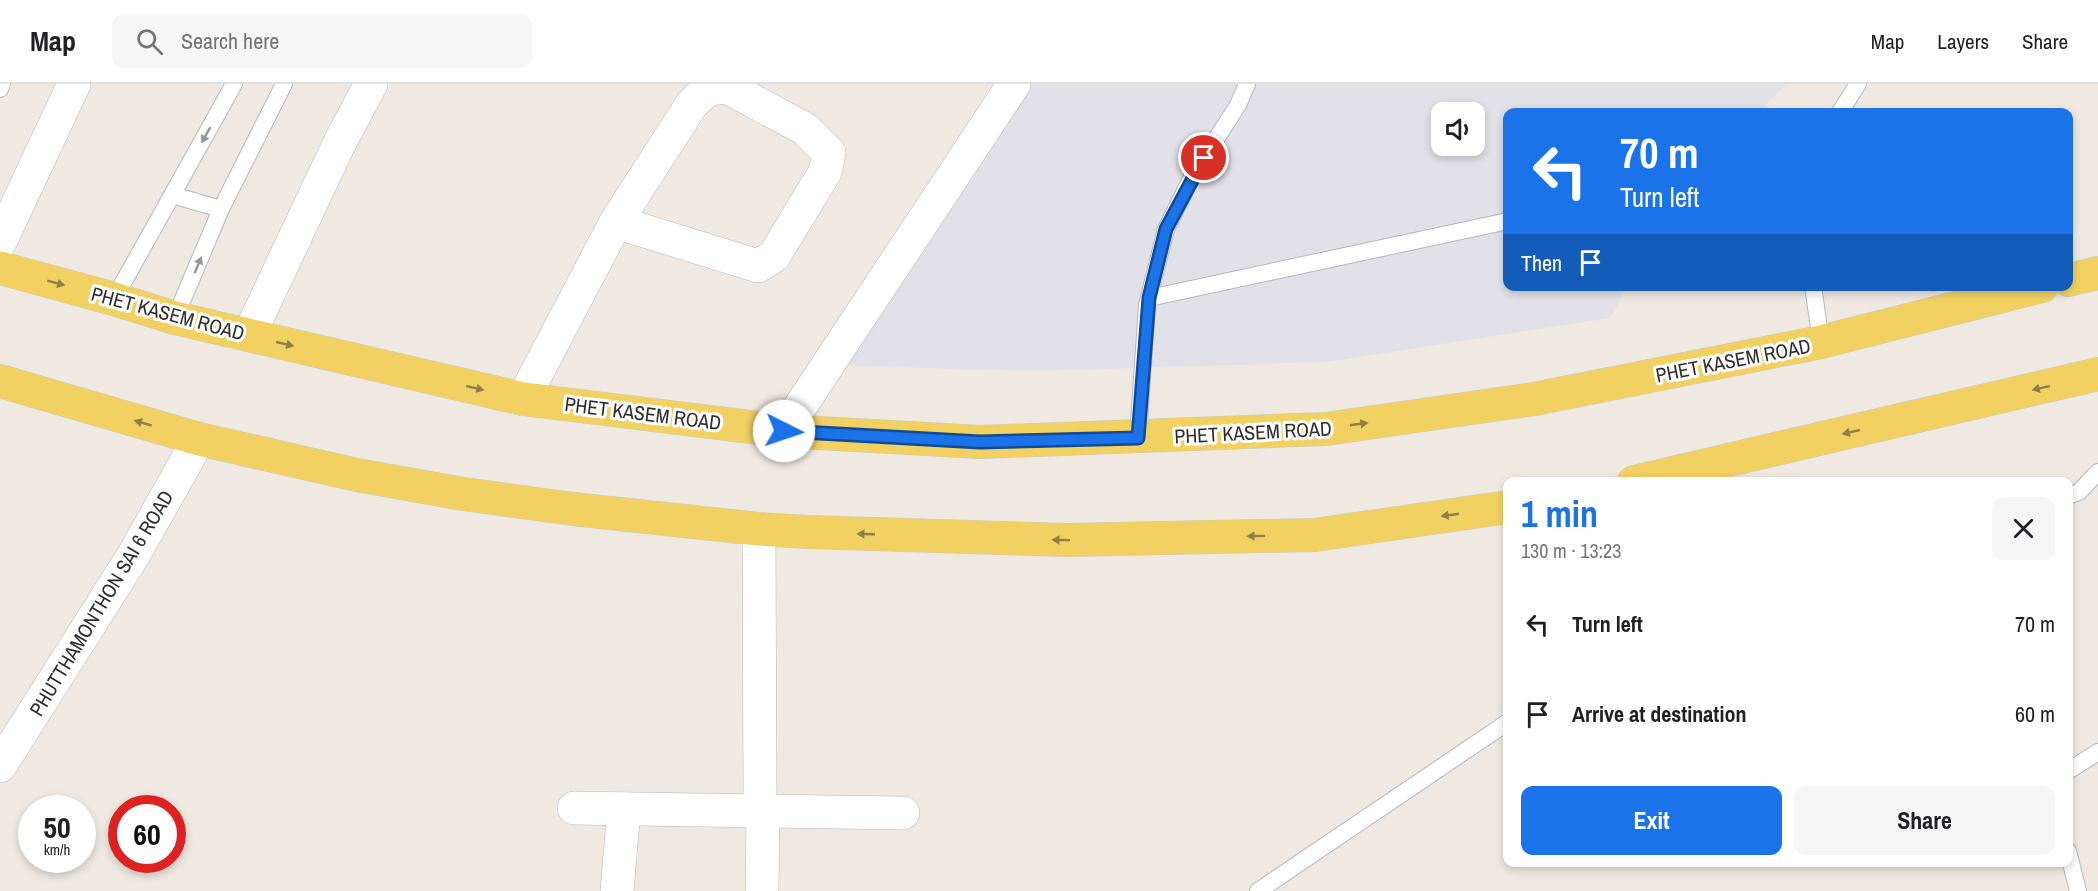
<!DOCTYPE html>
<html lang="en">
<head>
<meta charset="utf-8">
<style>
	:root { --surface:#fff; --page:#f6f6f6; --text:#202124; --muted:#757577; --line:#e0e0e0; --accent:#1a73e8 }
	body { margin:0; font-family:"Archivo Narrow",sans-serif; background:var(--page); color:var(--text); height:100vh; display:flex; flex-direction:column; font-size:22px; white-space:nowrap }
	* { box-sizing:border-box; margin:0 }
	p { font-size:20px; color:var(--muted) }
	.icon { flex:none; width:33px; height:33px; fill:none; stroke:currentColor; stroke-width:2; stroke-linecap:round; stroke-linejoin:round }
	.map { position:relative; flex:1; overflow:hidden }
	.sheet { position:absolute; left:1503px; top:393px; width:570px; height:390px; display:flex; flex-direction:column; background:var(--surface); border-radius:12px; box-shadow:0 3px 9px #0003 }
	.sheet>* { flex:none }
	.hud { position:absolute; left:1503px; top:24px; width:570px; height:183px; border-radius:12px; box-shadow:0 3px 9px #0003; background:#1a73e8; color:#fff; overflow:hidden }
	.buttons { position:absolute; left:1431px; top:18px; display:grid; gap:12px }
	.buttons a { display:grid; place-items:center; width:54px; height:54px; border-radius:12px; background:var(--surface); box-shadow:0 3px 9px #0003; font-size:30px }
	.speed { position:absolute; left:18px; top:711px; display:flex; gap:12px; font-size:30px; font-weight:700; text-align:center }
	.speed>* { display:grid; place-content:center; width:78px; height:78px; border-radius:50%; background:var(--surface); box-shadow:0 3px 9px #0003; line-height:1 }
	.speed small { font-size:15px; font-weight:400 }
	.speed .limit { border:9px solid #d22; background:#fff; color:#111 }
	.pin { position:absolute; display:grid; place-items:center; width:51px; height:51px; color:#fff; margin:-26px; border:3px solid #fff; border-radius:50%; box-shadow:0 2px 6px #0007 }
	.me { position:absolute; width:66px; margin:-33px; rotate:94deg; stroke-linejoin:round; filter:drop-shadow(0 0 4px #0008) }
	.turn { display:flex; align-items:center; gap:21px; height:126px; padding:0 18px; font-size:27px }
	.turn .icon { width:78px; height:78px; stroke-width:2.5 }
	.turn b { display:block; font-size:42px; line-height:51px }
	.then { display:flex; align-items:center; height:57px; padding:0 18px; background:#0003; gap:12px; font-size:22px }
	.round { display:grid; place-items:center; flex:none; width:63px; height:63px; border-radius:12px; background:var(--page) }
	.headline { display:flex; align-items:center; justify-content:space-between; height:102px; padding:0 18px }
	h1 { font-size:36px; font-weight:700; line-height:45px; color:var(--accent) }
	.action { display:flex; gap:12px; margin-top:auto; padding:12px 18px }
	.action a { flex:1; height:69px; border-radius:12px; background:var(--accent); color:#fff; font-size:24px; font-weight:700; line-height:69px; text-align:center }
	.action a+a { background:var(--page); color:var(--text) }
	ul { padding:0; list-style:none }
	li { display:flex; align-items:center; gap:18px; height:90px; padding:0 18px }
	li div { flex:1 }
	li b { display:block; font-size:22px }
	li em { font-style:normal }
	header { display:flex; align-items:center; gap:36px; box-sizing:border-box; height:84px; padding:0 30px; background:var(--surface); border-bottom:2px solid var(--line) }
	header strong { font-size:28px }
	nav { display:flex; gap:33px; margin-inline-start:auto; font-size:21px }
	.search { width:420px; height:54px; background:var(--page); display:flex; align-items:center; gap:15px; box-sizing:border-box; padding:0 21px; border-radius:12px; color:var(--muted); font-size:22px }
	.map>svg:first-child { display:block }
	.industrial { fill:#e3e1e8; fill-rule:evenodd }
	.lines { fill:none; stroke-linecap:round; stroke-linejoin:round }
	.lane-casing { stroke:#b4b7c1; stroke-width:18 }
	.street-casing { stroke:#b4b7c1; stroke-width:34 }
	.secondary-casing { stroke:#b4b7c1; stroke-width:34 }
	.primary-casing { stroke:#c9c9c9; stroke-width:34 }
	.lane { stroke:#fff; stroke-width:16 }
	.street { stroke:#fff; stroke-width:33 }
	.secondary { stroke:#fff; stroke-width:33 }
	.primary { stroke:#f2d163; stroke-width:33 }
	.oneway { fill:#969696 }
	.oneway2 { fill:#908048 }
	.route-casing { stroke:#114b97; stroke-width:15 }
	.route { stroke:#1a73e8; stroke-width:10 }
	.labels { text-anchor:middle; dominant-baseline:central; stroke-width:6; stroke-linejoin:round; paint-order:stroke }
	.street-label { font-size:20px; fill:#2e2e2e; stroke:#fff }
</style>
</head>
<body>
<header>
<strong>Map</strong>
<div class="search"><svg class="icon" aria-label="search" viewBox="0 0 24 24"><circle cx="10" cy="10" r="6"/><path d="M15 15l6 6"/></svg>Search here</div>
<nav><a>Map</a><a>Layers</a><a>Share</a></nav>
</header>
<div class="map">
<svg width="2098" height="807" viewBox="0 0 2098 807">
	<rect width="100%" height="100%" fill="#efe9e1"/>
	<path class="industrial" d="M 1020,0 L 1786,0 L 1760,28 L 1508,28 L 1508,202 L 1627,203 L 1610,234 L 1327,278 L 1034,287 L 815,281 ZM 1442,28 L 1474,28 L 1474,62 L 1442,62 Z"/>
	<g class="lines">
		<defs>
			<g id="lane">
				<polyline points="0,5 2,0"/>
				<polyline points="1840,28 1858,0"/>
				<polyline points="172,111 221,125"/>
				<polyline points="1813,202 1821,258"/>
				<polyline points="1149,214 1508,137"/>
				<polyline points="114,215 234,0"/>
				<polyline points="175,234 221,125 284,0"/>
				<polyline points="1138,353 1147,221 1166,145 1193,91 1238,21 1247,0"/>
				<polyline points="2068,412 2079,408 2098,388"/>
				<polyline points="2068,687 2098,668"/>
				<polyline points="2068,767 2078,807"/>
				<polyline points="1258,807 1508,638"/>
			</g>
			<g id="street">
				<polyline points="0,158 74,0"/>
				<polyline points="249,251 340,58 371,0"/>
				<polyline points="523,315 616,138 692,20 708,5 727,3 805,45 829,69 825,88 774,172 758,182 616,138"/>
				<polyline points="784,347 1014,0"/>
				<polyline points="759,445 760,713 763,727 903,729"/>
				<polyline points="574,724 763,727 762,807"/>
				<polyline points="617,807 624,725"/>
			</g>
			<polyline id="secondary" points="0,682 133,472 199,355"/>
			<g id="primary">
				<polyline points="0,184 114,215 175,234 523,315 784,347 980,358 1326,345 1534,315 1821,258 2042,202"/>
				<polyline points="2068,196 2098,189"/>
				<polyline points="0,297 199,355 357,391 463,410 573,425 759,445 808,448 1067,456 1315,451 1508,423"/>
				<polyline points="1634,398 2098,290"/>
			</g>
		</defs>
		<use href="#lane" class="lane-casing"/>
		<use href="#street" class="street-casing"/>
		<use href="#secondary" class="secondary-casing"/>
		<use href="#primary" class="primary-casing"/>
		<use href="#lane" class="lane"/>
		<use href="#street" class="street"/>
		<use href="#secondary" class="secondary"/>
		<use href="#primary" class="primary"/>
	</g>
	<defs><path id="oneway-solid" d="M-6-.8H1V-3.2L6.5 0L1 3.2V.8H-6Z" transform="scale(1.5)"/></defs>
	<g class="oneway">
		<use href="#oneway-solid" transform="translate(206 51) rotate(119)"/>
		<use href="#oneway-solid" transform="translate(198 181) rotate(-67)"/>
	</g>
	<g class="oneway2">
		<use href="#oneway-solid" transform="translate(56 199) rotate(15)"/>
		<use href="#oneway-solid" transform="translate(285 260) rotate(13)"/>
		<use href="#oneway-solid" transform="translate(475 304) rotate(13)"/>
		<use href="#oneway-solid" transform="translate(2041 304) rotate(167)"/>
		<use href="#oneway-solid" transform="translate(143 339) rotate(-164)"/>
		<use href="#oneway-solid" transform="translate(1359 340) rotate(-8)"/>
		<use href="#oneway-solid" transform="translate(1851 348) rotate(167)"/>
		<use href="#oneway-solid" transform="translate(1450 431) rotate(172)"/>
		<use href="#oneway-solid" transform="translate(866 450) rotate(-178)"/>
		<use href="#oneway-solid" transform="translate(1256 452) rotate(179)"/>
		<use href="#oneway-solid" transform="translate(1061 456) rotate(-179)"/>
	</g>
	<g class="lines">
		<defs>
			<polyline id="route" points="784,347 980,358 1138,354 1149,214 1166,145 1204,74"/>
		</defs>
		<use href="#route" class="route-casing"/>
		<use href="#route" class="route"/>
	</g>
	<g class="labels">
		<g class="street-label">
			<text transform="translate(168 229) rotate(15)">PHET KASEM ROAD</text>
			<text transform="translate(1733 276) rotate(-11)">PHET KASEM ROAD</text>
			<text transform="translate(643 329) rotate(7)">PHET KASEM ROAD</text>
			<text transform="translate(1253 348) rotate(-3)">PHET KASEM ROAD</text>
			<text transform="translate(101 519) rotate(-59)">PHUTTHAMONTHON SAI 6 ROAD</text>
		</g>
	</g>
</svg>
<div class="buttons">
<a><svg class="icon" aria-label="sound" viewBox="0 0 24 24"><path d="M4 9h4l5-4v14l-5-4H4zM17 9q2 3 0 6"/></svg></a>
</div>
<div class="speed"><div>50<small>km/h</small></div><div class="limit">60</div></div>
<div class="pin" style="left:1204px;top:74px;background:#d93025"><svg class="icon" aria-label="arrive" viewBox="0 0 24 24"><path d="M6 21V4h12l-3 4 3 4H6"/></svg></div>
<svg class="me" style="left:784px;top:347px" viewBox="-20 -20 40 40"><circle r="19" fill="#fff"/><path d="M0-13L10 11 0 6-10 11z" fill="#1a73e8"/></svg>
<div class="hud">
<div class="turn"><svg class="icon" aria-label="left" viewBox="0 0 24 24"><path d="M17 20v-9H6M10 6l-5 5 5 5"/></svg><div><b>70 m</b>Turn left</div></div>
<div class="then">Then<svg class="icon" aria-label="arrive" viewBox="0 0 24 24"><path d="M6 21V4h12l-3 4 3 4H6"/></svg></div>
</div>
<section class="sheet">
<div class="headline"><div><h1>1 min</h1><p>130 m · 13:23</p></div><a class="round"><svg class="icon" aria-label="close" viewBox="0 0 24 24"><path d="M6 6l12 12M18 6L6 18"/></svg></a></div>
<ul>
<li><svg class="icon" aria-label="left" viewBox="0 0 24 24"><path d="M17 20v-9H6M10 6l-5 5 5 5"/></svg><div><b>Turn left</b></div><em>70 m</em></li>
<li><svg class="icon" aria-label="arrive" viewBox="0 0 24 24"><path d="M6 21V4h12l-3 4 3 4H6"/></svg><div><b>Arrive at destination</b></div><em>60 m</em></li>
</ul>
<div class="action"><a>Exit</a><a>Share</a></div>
</section>
</div>
</body>
</html>
